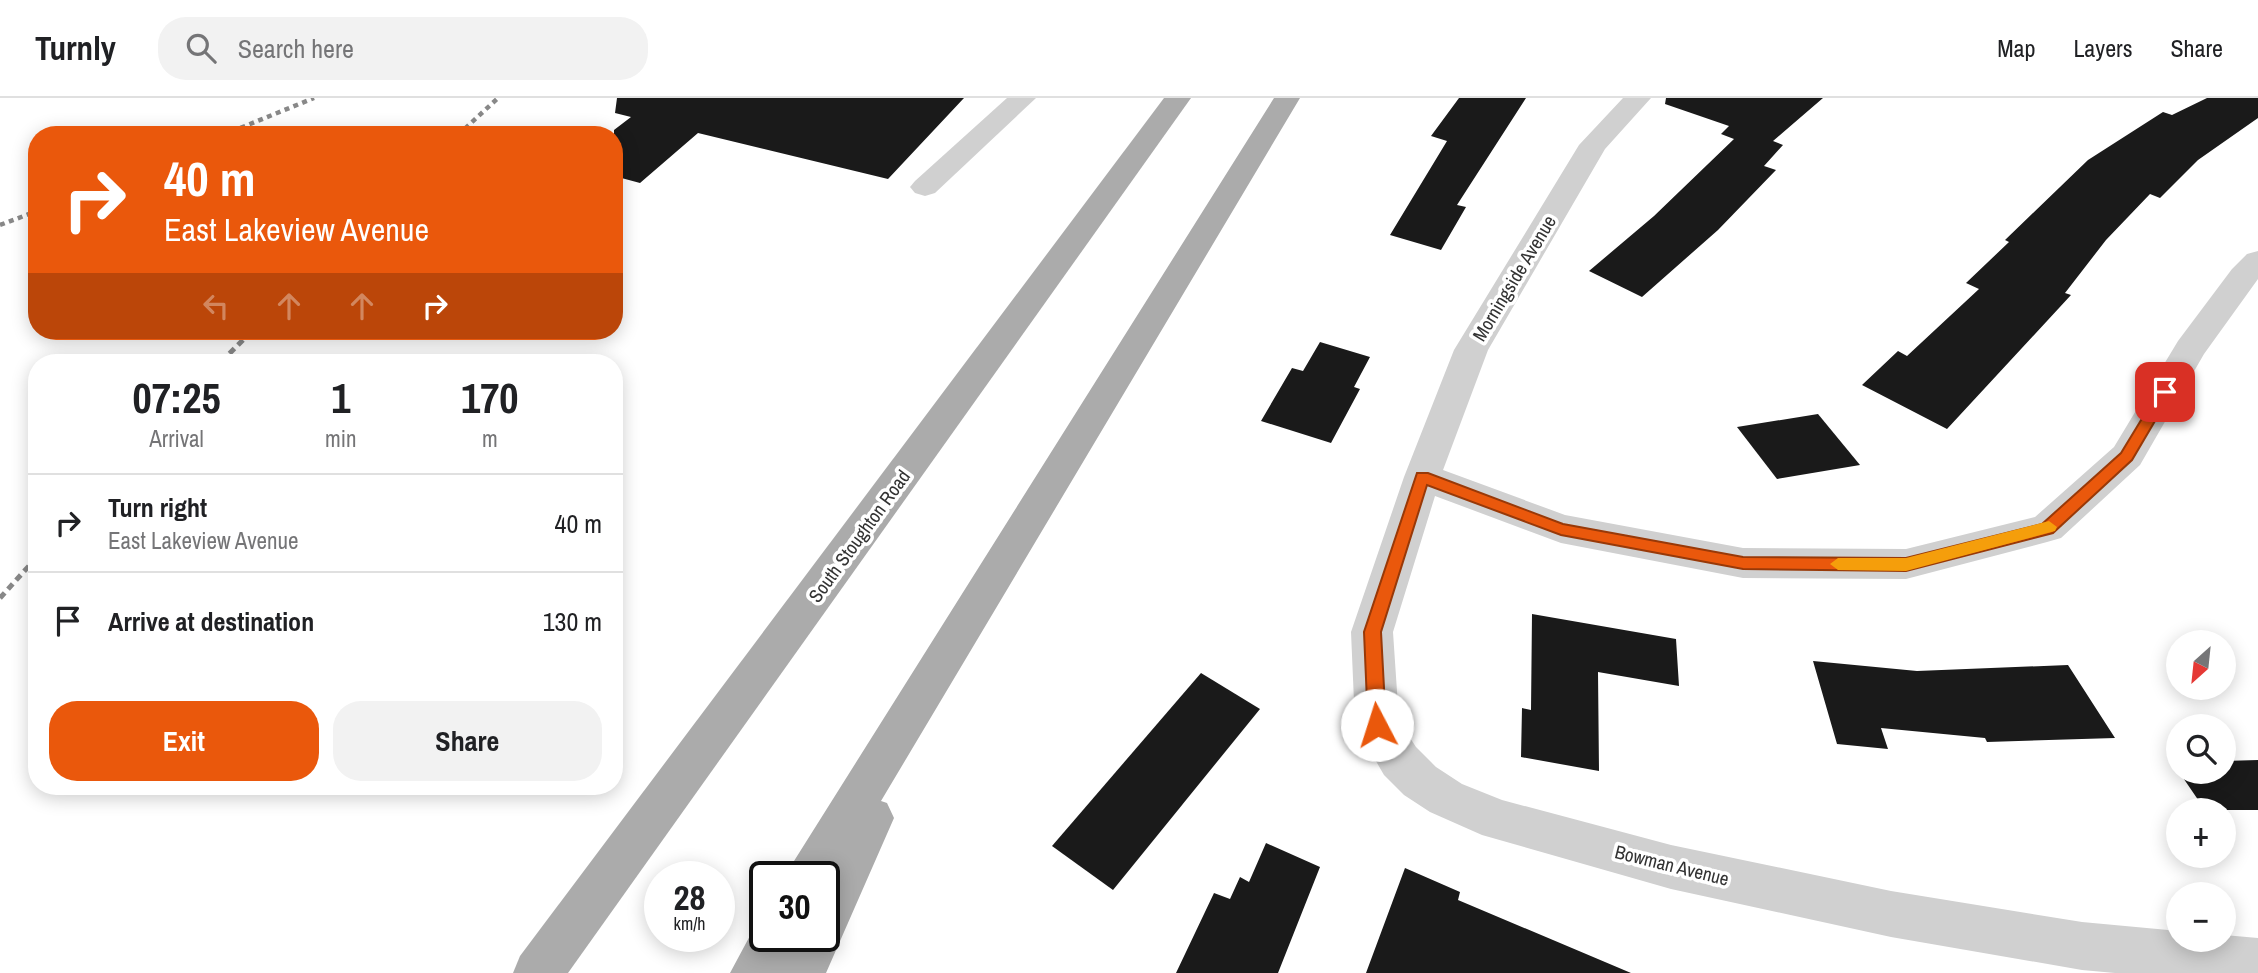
<!DOCTYPE html>
<html lang="en">
<head>
<meta charset="utf-8">
<style>
	:root { --surface:#fff; --page:#f2f2f2; --text:#202124; --muted:#757577; --line:#e0e0e0; --accent:#ea580c }
	body { margin:0; font-family:"Archivo Narrow",sans-serif; background:var(--page); color:var(--text); height:100vh; display:flex; flex-direction:column; font-size:26px; white-space:nowrap }
	* { box-sizing:border-box; margin:0 }
	p { font-size:23px; color:var(--muted) }
	.icon { flex:none; width:38px; height:38px; fill:none; stroke:currentColor; stroke-width:2; stroke-linecap:round; stroke-linejoin:round }
	.map { position:relative; flex:1; overflow:hidden }
	.side { position:absolute; left:28px; top:256px; width:595px; height:441px; display:flex; flex-direction:column; background:var(--surface); border-radius:28px; box-shadow:0 4px 18px #0003 }
	.side>* { flex:none }
	.guide { position:absolute; left:28px; top:28px; width:595px; height:214px; border-radius:28px; box-shadow:0 4px 18px #0003; background:#ea580c; color:#fff; overflow:hidden }
	.needle { width:46px; rotate:207deg }
	.controls { position:absolute; left:2166px; top:532px; display:grid; gap:14px }
	.controls a { display:grid; place-items:center; width:70px; height:70px; border-radius:50%; background:var(--surface); box-shadow:0 4px 18px #0003; font-size:35px }
	.speed { position:absolute; left:644px; top:763px; display:flex; gap:14px; font-size:35px; font-weight:700; text-align:center }
	.speed>* { display:grid; place-content:center; width:91px; height:91px; border-radius:50%; background:var(--surface); box-shadow:0 4px 18px #0003; line-height:1 }
	.speed small { font-size:18px; font-weight:400 }
	.speed .limit { border:4px solid #111; border-radius:10px; background:#fff; color:#111 }
	.pin { position:absolute; display:grid; place-items:center; width:60px; height:60px; color:#fff; margin:-30px; border-radius:14px; box-shadow:0 4px 10px #0006 }
	.me { position:absolute; width:77px; margin:-38px; rotate:355deg; stroke-linejoin:round; filter:drop-shadow(0 0 5px #0008) }
	.turn { display:flex; align-items:center; gap:24px; height:147px; padding:0 21px; font-size:32px }
	.turn .icon { width:91px; height:91px; stroke-width:2.5 }
	.turn b { display:block; font-size:49px; line-height:60px }
	.lanes { display:flex; align-items:center; height:66px; padding:0 21px; background:#0003; justify-content:center; gap:35px; direction:ltr }
	.lanes .off { opacity:.35 }
	.eta { display:flex; justify-content:space-evenly; align-items:center; height:119px; text-align:center }
	.eta b { font-size:42px; font-weight:700; line-height:49px }
	.button { display:flex; gap:14px; margin-top:auto; padding:14px 21px }
	.button a { flex:1; height:80px; border-radius:28px; background:var(--accent); color:#fff; font-size:28px; font-weight:700; line-height:80px; text-align:center }
	.button a+a { background:var(--page); color:var(--text) }
	ul { padding:0; list-style:none }
	li { display:flex; align-items:center; gap:21px; height:98px; padding:0 21px; border-top:2px solid var(--line) }
	li div { flex:1 }
	li b { display:block; font-size:26px }
	li em { font-style:normal }
	header { display:flex; align-items:center; gap:42px; box-sizing:border-box; height:98px; padding:0 35px; background:var(--surface); border-bottom:2px solid var(--line) }
	header strong { font-size:33px }
	nav { display:flex; gap:38px; margin-inline-start:auto; font-size:24px }
	.search { width:490px; height:63px; background:var(--page); display:flex; align-items:center; gap:18px; box-sizing:border-box; padding:0 24px; border-radius:28px; color:var(--muted); font-size:26px }
	.map>svg:first-child { display:block }
	.building { fill:#1a1a1a }
	.lines { fill:none; stroke-linecap:round; stroke-linejoin:round }
	.minor { fill:#d0d0d0; fill-rule:evenodd }
	.major { fill:#ababab; fill-rule:evenodd }
	.rail-far1 { stroke:#888; stroke-width:4.5; stroke-dasharray:5 4.5; stroke-linecap:butt }
	.rail { stroke:#888; stroke-width:5; stroke-dasharray:7 5; stroke-linecap:butt }
	.route { fill:#ea580c; stroke:#983908; stroke-width:2 }
	.slow { fill:#f59e0b }
	.labels { text-anchor:middle; dominant-baseline:central; stroke-width:7; stroke-linejoin:round; paint-order:stroke }
	.street-label { font-size:19px; fill:#333; stroke:#fff }
</style>
</head>
<body>
<header>
<strong>Turnly</strong>
<div class="search"><svg class="icon" aria-label="search" viewBox="0 0 24 24"><circle cx="10" cy="10" r="6"/><path d="M15 15l6 6"/></svg>Search here</div>
<nav><a>Map</a><a>Layers</a><a>Share</a></nav>
</header>
<div class="map">
<svg width="2258" height="875" viewBox="0 0 2258 875">
	<rect width="100%" height="100%" fill="#fff"/>
	<g class="building">
		<polygon points="617,0 964,0 888,81 698,35 640,85 614,78 614,32 631,19 615,15"/>
		<polygon points="1459,0 1526,0 1457,107 1466,109 1441,152 1390,137 1447,43 1431,38"/>
		<polygon points="1666,0 1823,0 1773,43 1783,47 1764,68 1776,72 1718,132 1642,199 1589,173 1654,118 1734,41 1721,36 1729,28 1665,6"/>
		<polygon points="2207,0 2258,0 2258,20 2198,62 2160,100 2150,96 2106,142 2065,195 2071,197 1947,331 1862,287 1898,253 1907,258 1979,191 1966,185 2009,144 2005,142 2088,62 2163,14 2172,17"/>
		<polygon points="1320,244 1370,259 1354,289 1360,291 1331,345 1261,323 1292,270 1303,273"/>
		<polygon points="1818,316 1860,367 1777,381 1737,329"/>
		<polygon points="1532,516 1676,541 1679,588 1598,574 1599,673 1521,659 1522,610 1531,612"/>
		<polygon points="1813,563 1917,573 2068,567 2115,640 1987,644 1985,640 1881,630 1888,651 1837,646"/>
		<polygon points="1201,575 1260,611 1113,792 1052,748"/>
		<polygon points="2258,662 2258,712 2205,712 2173,665 2179,665 2179,674 2224,674 2224,663"/>
		<polygon points="1266,745 1320,769 1278,875 1176,875 1214,795 1230,801 1240,779 1249,784"/>
		<polygon points="1405,770 1460,794 1458,802 1631,875 1366,875"/>
	</g>
	<g class="lines">
		<g class="minor">
			<polygon points="1007,0 1036,0 935,95 925,98 915,95 910,89 915,83"/>
			<polygon points="1623,0 1651,0 1605,51 1488,252 1443,372 1565,417 1743,450 1906,451 2035,419 2114,349 2178,243 2232,171 2247,156 2258,153 2258,181 2204,256 2140,367 2061,440 2047,444 1906,481 1743,480 1561,445 1435,398 1393,534 1399,623 1416,649 1436,669 1462,686 1502,702 1671,747 1891,793 2082,824 2179,833 2179,842 2224,842 2224,837 2258,840 2258,875 2115,875 2082,872 1891,839 1671,791 1482,737 1430,714 1404,697 1384,677 1355,627 1351,534 1404,379 1454,252 1579,47"/>
		</g>
		<g class="major">
			<polygon points="1164,0 1191,0 568,875 513,875 520,858"/>
			<polygon points="1274,0 1300,0 881,703 887,705 894,720 826,875 730,875 759,821 765,819 765,838 824,838 824,779 787,779 794,763"/>
		</g>
		<g class="rail-far1">
			<polyline points="223,37 314,0"/>
			<polyline points="458,37 498,0"/>
			<polyline points="0,127 37,113"/>
		</g>
		<g class="rail">
			<polyline points="221,264 252,233"/>
			<polyline points="0,500 37,459"/>
		</g>
	</g>
	<polygon class="route" points="2165,289 2172,294 2132,362 2053,435 1906,473 1743,471 1561,437 1427,387 1381,534 1386,627 1384,632 1377,635 1371,632 1368,627 1364,534 1417,375 1428,375 1563,426 1743,459 1906,460 2042,426 2121,355 2160,291"/>
	<polygon class="slow" points="2049,423 2057,429 2055,433 1906,473 1838,472 1830,466 1838,460 1906,460"/>
	<g class="labels">
		<g class="street-label">
			<text transform="translate(1514 180) rotate(-59)">Morningside Avenue</text>
			<text transform="translate(859 438) rotate(-54)">South Stoughton Road</text>
			<text transform="translate(1672 767) rotate(14)">Bowman Avenue</text>
		</g>
	</g>
</svg>
<div class="controls">
<a><svg class="needle" viewBox="-14 -14 28 28"><path d="M0-13l5 13h-10z" fill="#e53935"/><path d="M0 13l5-13h-10z" fill="#757577"/></svg></a>
<a><svg class="icon" aria-label="search" viewBox="0 0 24 24"><circle cx="10" cy="10" r="6"/><path d="M15 15l6 6"/></svg></a>
<a>+</a>
<a>−</a>
</div>
<div class="speed"><div>28<small>km/h</small></div><div class="limit">30</div></div>
<div class="pin" style="left:2165px;top:294px;background:#d93025"><svg class="icon" aria-label="arrive" viewBox="0 0 24 24"><path d="M6 21V4h12l-3 4 3 4H6"/></svg></div>
<svg class="me" style="left:1377px;top:627px" viewBox="-20 -20 40 40"><circle r="19" fill="#fff"/><path d="M0-13L10 11 0 6-10 11z" fill="#ea580c"/></svg>
<div class="guide">
<div class="turn"><svg class="icon" aria-label="right" viewBox="0 0 24 24"><path d="M7 20v-9h11M14 6l5 5-5 5"/></svg><div><b>40 m</b>East Lakeview Avenue</div></div>
<div class="lanes"><svg class="icon off" aria-label="left" viewBox="0 0 24 24"><path d="M17 20v-9H6M10 6l-5 5 5 5"/></svg><svg class="icon off" aria-label="ahead" viewBox="0 0 24 24"><path d="M12 20V5M6 11l6-6 6 6"/></svg><svg class="icon off" aria-label="ahead" viewBox="0 0 24 24"><path d="M12 20V5M6 11l6-6 6 6"/></svg><svg class="icon" aria-label="right" viewBox="0 0 24 24"><path d="M7 20v-9h11M14 6l5 5-5 5"/></svg></div>
</div>
<section class="side">
<div class="eta">
<div><b>07:25</b><p>Arrival</p></div>
<div><b>1</b><p>min</p></div>
<div><b>170</b><p>m</p></div>
</div>
<ul>
<li><svg class="icon" aria-label="right" viewBox="0 0 24 24"><path d="M7 20v-9h11M14 6l5 5-5 5"/></svg><div><b>Turn right</b><p>East Lakeview Avenue</p></div><em>40 m</em></li>
<li><svg class="icon" aria-label="arrive" viewBox="0 0 24 24"><path d="M6 21V4h12l-3 4 3 4H6"/></svg><div><b>Arrive at destination</b></div><em>130 m</em></li>
</ul>
<div class="button"><a>Exit</a><a>Share</a></div>
</section>
</div>
</body>
</html>
